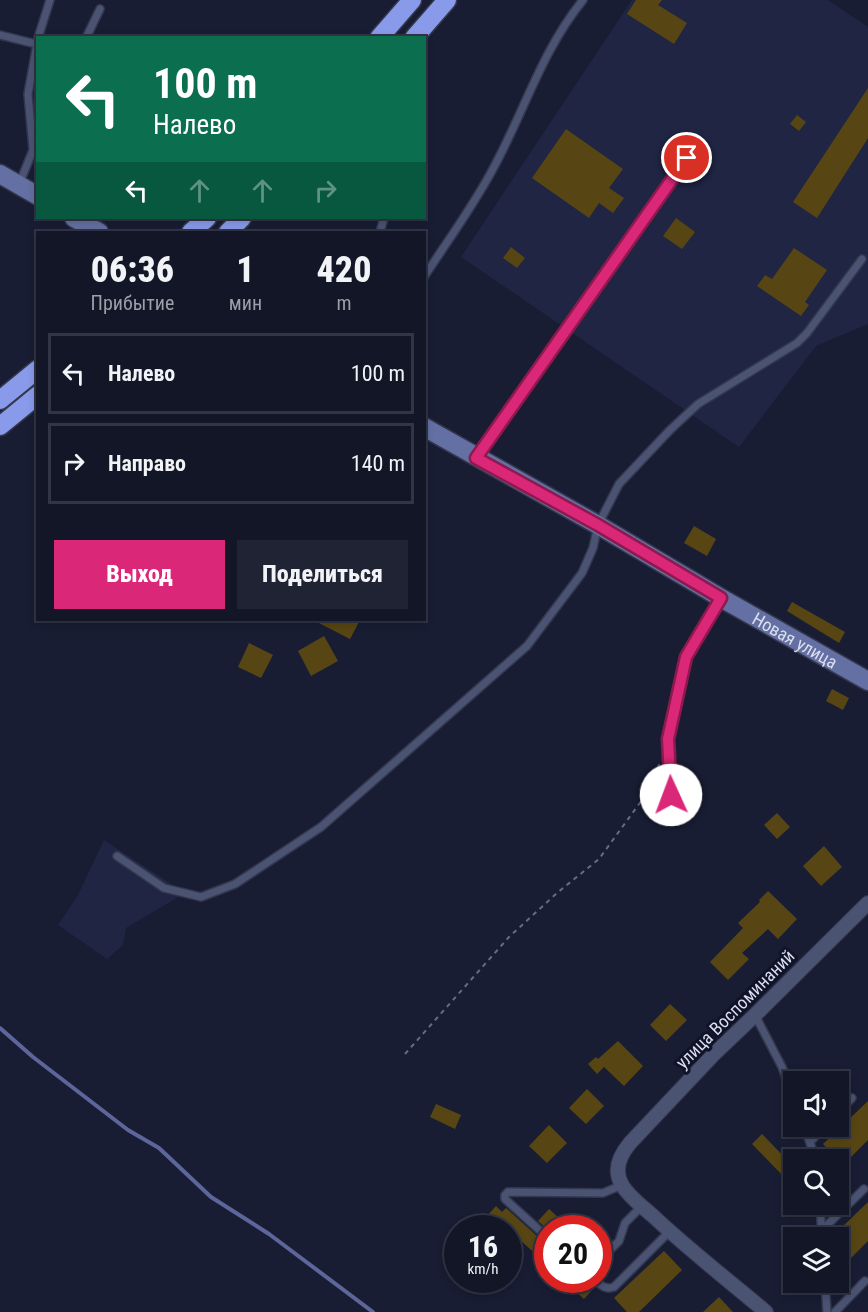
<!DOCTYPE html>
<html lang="ru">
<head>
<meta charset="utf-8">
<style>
	:root { --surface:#121627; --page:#1f2333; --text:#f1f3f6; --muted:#9c9fa7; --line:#313544; --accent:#db2777 }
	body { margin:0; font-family:"Roboto Condensed",sans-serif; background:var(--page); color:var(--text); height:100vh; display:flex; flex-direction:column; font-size:22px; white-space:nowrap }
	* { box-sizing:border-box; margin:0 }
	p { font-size:20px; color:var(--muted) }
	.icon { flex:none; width:33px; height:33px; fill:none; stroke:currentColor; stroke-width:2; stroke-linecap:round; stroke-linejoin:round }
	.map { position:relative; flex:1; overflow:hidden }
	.sheet { position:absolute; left:36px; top:231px; width:390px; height:390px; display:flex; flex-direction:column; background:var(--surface); border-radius:0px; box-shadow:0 3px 9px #0003,0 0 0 2px var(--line) }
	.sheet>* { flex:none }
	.top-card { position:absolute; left:36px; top:36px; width:390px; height:183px; border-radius:0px; box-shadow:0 3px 9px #0003,0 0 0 2px var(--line); background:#0b6e4f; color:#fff; overflow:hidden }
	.controls { position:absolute; left:783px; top:1071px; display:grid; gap:12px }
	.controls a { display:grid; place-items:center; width:66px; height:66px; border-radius:0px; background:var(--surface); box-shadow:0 3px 9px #0003,0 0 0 2px var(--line); font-size:30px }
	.speed { position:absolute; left:444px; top:1215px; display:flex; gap:12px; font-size:30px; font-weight:700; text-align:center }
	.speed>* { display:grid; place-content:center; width:78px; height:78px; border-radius:50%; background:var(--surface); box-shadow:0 3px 9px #0003,0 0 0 2px var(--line); line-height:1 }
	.speed small { font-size:15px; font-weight:400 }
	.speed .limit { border:9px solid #d22; background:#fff; color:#111 }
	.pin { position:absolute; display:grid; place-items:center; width:51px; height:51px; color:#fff; margin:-26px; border:3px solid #fff; border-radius:50%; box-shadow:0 2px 6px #0007 }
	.me { position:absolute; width:66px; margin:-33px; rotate:358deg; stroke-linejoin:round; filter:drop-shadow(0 0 4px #0008) }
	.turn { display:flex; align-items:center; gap:21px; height:126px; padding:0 18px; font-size:27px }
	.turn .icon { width:78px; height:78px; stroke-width:2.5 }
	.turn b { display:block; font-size:42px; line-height:51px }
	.lanes { display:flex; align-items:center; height:57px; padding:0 18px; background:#0003; justify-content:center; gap:30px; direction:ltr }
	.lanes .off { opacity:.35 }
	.eta { display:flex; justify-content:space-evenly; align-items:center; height:102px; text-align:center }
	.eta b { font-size:36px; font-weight:800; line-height:42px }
	.primary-button { display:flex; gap:12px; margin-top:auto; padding:12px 18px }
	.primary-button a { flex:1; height:69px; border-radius:0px; background:var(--accent); color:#fff; font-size:24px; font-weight:800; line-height:69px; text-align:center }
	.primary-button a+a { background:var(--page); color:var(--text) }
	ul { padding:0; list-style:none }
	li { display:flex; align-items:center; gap:18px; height:81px; margin:0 12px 9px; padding:0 6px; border:3px solid var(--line); border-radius:0px }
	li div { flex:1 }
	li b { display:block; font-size:22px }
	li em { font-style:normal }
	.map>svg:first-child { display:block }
	.built { fill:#1f2543 }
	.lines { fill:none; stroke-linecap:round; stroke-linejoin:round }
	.stream { stroke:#5e659b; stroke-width:4 }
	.building { fill:#574613 }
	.lane-casing { stroke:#33384e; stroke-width:10 }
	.street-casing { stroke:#33384e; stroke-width:16 }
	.secondary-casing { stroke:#33384e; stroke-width:21 }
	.highway-casing { stroke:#33384e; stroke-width:21 }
	.path { stroke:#686c81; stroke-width:2; stroke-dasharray:4.5 4.5; stroke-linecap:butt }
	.lane { stroke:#4b5373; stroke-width:7 }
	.street { stroke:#4b5373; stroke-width:14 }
	.secondary { stroke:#6470a3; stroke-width:18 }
	.highway { stroke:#899aea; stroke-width:18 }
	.route-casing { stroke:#8e194d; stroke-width:15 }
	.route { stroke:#db2777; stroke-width:10 }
	.labels { text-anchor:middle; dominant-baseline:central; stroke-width:6; stroke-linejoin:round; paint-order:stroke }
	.street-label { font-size:18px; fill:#dbdfef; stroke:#0f142a }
</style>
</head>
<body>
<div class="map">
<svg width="868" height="1312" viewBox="0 0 868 1312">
	<rect width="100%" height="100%" fill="#181d34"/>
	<g class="built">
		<polygon points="632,0 828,0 868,27 868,324 816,346 739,447 461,257"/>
		<polygon points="104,840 185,893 126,928 123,945 107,959 58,925 77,897"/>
	</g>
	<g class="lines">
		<polyline class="stream" points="0,1028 33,1057 128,1130 159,1148 211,1197 269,1234 373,1312"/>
	</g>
	<g class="building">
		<polygon points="636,0 662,0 658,5 687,23 674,44 627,14"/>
		<polygon points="868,88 868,138 817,218 793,202"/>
		<polygon points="797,115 806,122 799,131 790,124"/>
		<polygon points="566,129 623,169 609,188 624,198 613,213 599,203 589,218 532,178"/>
		<polygon points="676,218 695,232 682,249 663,236"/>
		<polygon points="511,247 525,258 517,268 503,258"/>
		<polygon points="794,248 827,270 805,302 809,305 801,316 757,286 765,275 772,279"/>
		<polygon points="694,526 716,539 707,556 684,543"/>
		<polygon points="792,602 845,632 839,643 787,611"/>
		<polygon points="313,620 360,620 350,639"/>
		<polygon points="324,636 338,661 311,676 298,651"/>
		<polygon points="249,643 273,655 261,678 238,667"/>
		<polygon points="832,689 849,698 843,710 826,701"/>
		<polygon points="777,813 790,827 777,839 764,825"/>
		<polygon points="824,846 842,867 821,886 803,866"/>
		<polygon points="768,891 797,919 778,939 768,929 742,953 749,959 728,980 710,962 743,928 738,923 760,902 759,900"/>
		<polygon points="670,1004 687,1020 666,1041 650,1025"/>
		<polygon points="618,1041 643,1066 624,1086 604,1067 597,1074 588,1064 596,1057 598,1059"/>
		<polygon points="587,1089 604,1106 586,1124 569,1108"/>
		<polygon points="868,1101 868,1140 843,1165 823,1144"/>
		<polygon points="436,1104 461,1115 455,1129 430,1117"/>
		<polygon points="549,1125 567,1143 547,1163 529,1146"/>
		<polygon points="762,1134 794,1167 794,1173 787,1180 752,1144"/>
		<polygon points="868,1202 868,1241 846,1263 838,1255 838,1231"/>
		<polygon points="496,1206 502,1212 506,1208 548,1246 548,1265 511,1232 508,1232 508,1228 504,1228 498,1222 496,1224 487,1216"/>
		<polygon points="549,1209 570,1228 546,1228 538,1221"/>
		<polygon points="664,1251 682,1270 639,1312 627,1312 614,1298"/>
		<polygon points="563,1280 583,1280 593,1289 584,1299"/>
		<polygon points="719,1297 733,1312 703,1312"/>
	</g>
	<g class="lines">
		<defs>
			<g id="lane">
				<polyline points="0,35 36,44"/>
				<polyline points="38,38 50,0"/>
				<polyline points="86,38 100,9"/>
				<polyline points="33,149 28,94 38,38"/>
				<polyline points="20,182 38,138"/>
				<polyline points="380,232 384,218"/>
				<path d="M 424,277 C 448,240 475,204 495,165 C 525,109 543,49 583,0"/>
				<polyline points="478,456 687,158"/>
				<polyline points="684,814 671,795 668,739 686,656 720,600"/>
				<polyline points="117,856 164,888 201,897 235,884 321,827 527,646 582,573 593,548 598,525 619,484 670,430 698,404 797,343 807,333 862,259"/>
				<polyline points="755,1015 782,1067 794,1099"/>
				<polyline points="838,1112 852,1098"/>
				<polyline points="804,1126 816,1160"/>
				<polyline points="810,1142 825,1126"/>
				<polyline points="820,1204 822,1238"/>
				<polyline points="821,1231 864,1189"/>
				<polyline points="548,1238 505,1199 505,1195 508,1192 603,1193 622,1185"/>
				<polyline points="598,1262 619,1241 625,1223 642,1206"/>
				<path d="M 594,1280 C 601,1285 605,1290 614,1287 L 669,1232"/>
				<polyline points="825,1282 827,1312"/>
				<polyline points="835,1312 865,1281"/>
			</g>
			<path id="street" d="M 766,1312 C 728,1280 688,1249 652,1215 C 642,1206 629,1197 622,1185 C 613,1170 620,1155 630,1143 L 713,1055 L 755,1015 L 868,903"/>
			<g id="secondary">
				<polyline points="0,174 38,196"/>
				<polyline points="74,218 99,232"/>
				<path id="s1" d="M 424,427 L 598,525 L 721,598 L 868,681"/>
			</g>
			<g id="highway">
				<polyline points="379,38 412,0"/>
				<polyline points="414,38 447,0"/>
				<polyline points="191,232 207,218"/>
				<polyline points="228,232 242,218"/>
				<polyline points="0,400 38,369"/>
				<polyline points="0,426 38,395"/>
			</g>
		</defs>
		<use href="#lane" class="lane-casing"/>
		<use href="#street" class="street-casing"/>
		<use href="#secondary" class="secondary-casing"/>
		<use href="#highway" class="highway-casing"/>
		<polyline class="path" points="405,1054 509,937 557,893 599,859 650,789 659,764"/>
		<use href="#lane" class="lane"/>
		<use href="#street" class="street"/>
		<use href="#secondary" class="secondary"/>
		<use href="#highway" class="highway"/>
	</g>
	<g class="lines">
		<defs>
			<polyline id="route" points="671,795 668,739 686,657 721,598 598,525 476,458 687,158"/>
		</defs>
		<use href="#route" class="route-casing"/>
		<use href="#route" class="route"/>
	</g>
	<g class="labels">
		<g class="street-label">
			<text stroke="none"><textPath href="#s1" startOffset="428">Новая улица</textPath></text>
			<text transform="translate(735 1009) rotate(-45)">улица Воспоминаний</text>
		</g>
	</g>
</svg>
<div class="controls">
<a><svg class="icon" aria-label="sound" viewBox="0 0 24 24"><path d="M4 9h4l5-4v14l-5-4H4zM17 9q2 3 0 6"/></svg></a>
<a><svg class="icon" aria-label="search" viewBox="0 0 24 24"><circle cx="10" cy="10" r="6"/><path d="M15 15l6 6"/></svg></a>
<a><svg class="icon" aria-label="layers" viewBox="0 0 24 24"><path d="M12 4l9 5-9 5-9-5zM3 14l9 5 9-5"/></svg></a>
</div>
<div class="speed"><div>16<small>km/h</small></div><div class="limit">20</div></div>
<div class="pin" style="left:687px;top:158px;background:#d93025"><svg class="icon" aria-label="arrive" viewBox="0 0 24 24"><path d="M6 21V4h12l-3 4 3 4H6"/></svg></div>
<svg class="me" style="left:671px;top:795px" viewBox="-20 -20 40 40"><circle r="19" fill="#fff"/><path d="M0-13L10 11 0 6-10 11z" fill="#db2777"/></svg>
<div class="top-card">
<div class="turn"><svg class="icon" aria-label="left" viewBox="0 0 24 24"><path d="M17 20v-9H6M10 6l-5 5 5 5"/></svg><div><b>100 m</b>Налево</div></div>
<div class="lanes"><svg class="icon" aria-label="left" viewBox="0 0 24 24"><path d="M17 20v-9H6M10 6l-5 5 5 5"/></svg><svg class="icon off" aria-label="ahead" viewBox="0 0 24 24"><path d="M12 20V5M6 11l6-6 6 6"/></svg><svg class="icon off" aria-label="ahead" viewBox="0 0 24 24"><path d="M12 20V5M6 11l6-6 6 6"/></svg><svg class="icon off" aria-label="right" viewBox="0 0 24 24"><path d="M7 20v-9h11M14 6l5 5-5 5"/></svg></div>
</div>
<section class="sheet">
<div class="eta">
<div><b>06:36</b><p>Прибытие</p></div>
<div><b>1</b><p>мин</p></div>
<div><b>420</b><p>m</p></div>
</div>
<ul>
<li><svg class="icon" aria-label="left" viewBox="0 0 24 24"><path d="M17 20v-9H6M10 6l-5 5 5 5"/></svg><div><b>Налево</b></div><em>100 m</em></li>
<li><svg class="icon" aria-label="right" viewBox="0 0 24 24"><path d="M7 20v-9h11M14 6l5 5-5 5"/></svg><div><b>Направо</b></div><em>140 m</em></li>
</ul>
<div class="primary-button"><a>Выход</a><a>Поделиться</a></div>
</section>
</div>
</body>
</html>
